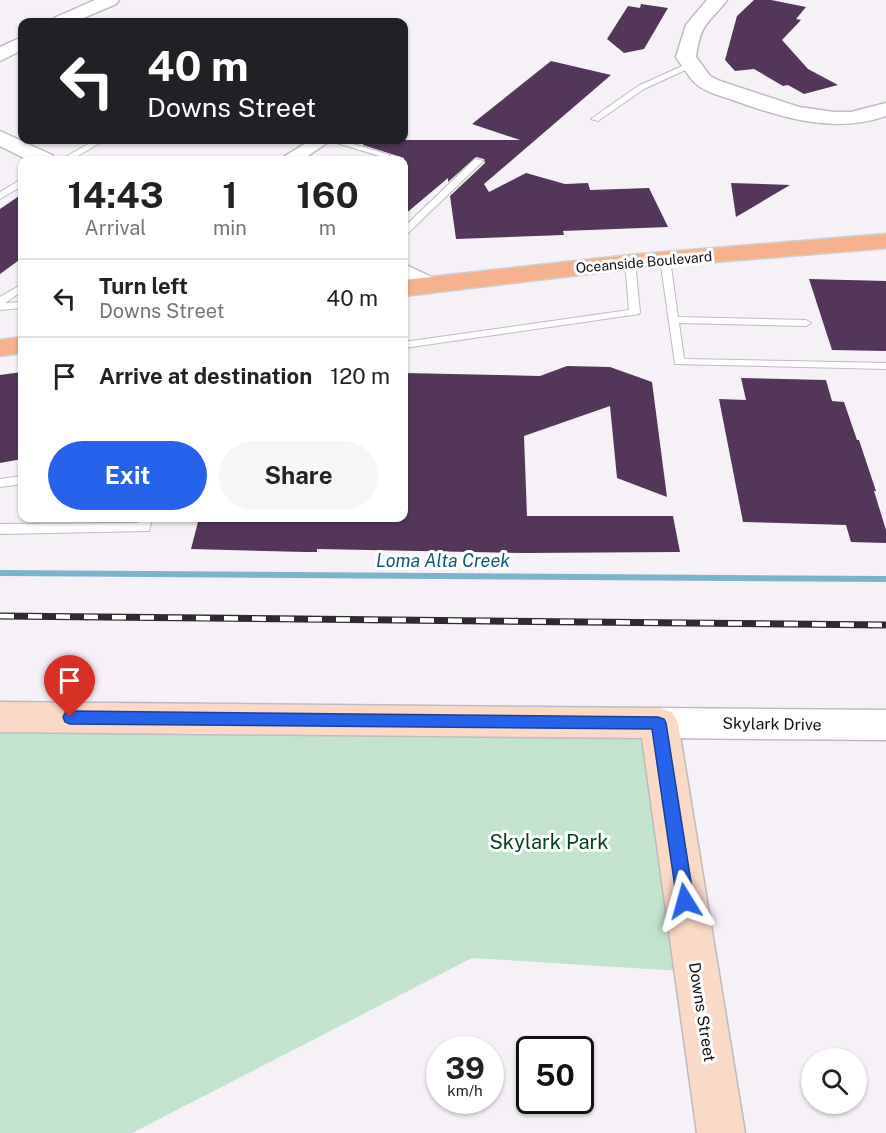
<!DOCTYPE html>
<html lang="en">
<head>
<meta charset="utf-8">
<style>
	:root { --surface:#fff; --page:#f6f6f6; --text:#222; --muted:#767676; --line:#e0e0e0; --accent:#2563eb }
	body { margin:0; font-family:"Public Sans",sans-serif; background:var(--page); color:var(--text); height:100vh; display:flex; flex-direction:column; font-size:22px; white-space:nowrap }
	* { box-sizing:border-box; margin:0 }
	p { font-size:20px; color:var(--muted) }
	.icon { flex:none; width:33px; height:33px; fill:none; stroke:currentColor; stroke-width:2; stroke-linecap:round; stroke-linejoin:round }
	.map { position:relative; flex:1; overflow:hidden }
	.panel { position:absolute; left:18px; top:156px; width:390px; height:366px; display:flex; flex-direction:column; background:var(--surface); border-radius:12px; box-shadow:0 2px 4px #0004 }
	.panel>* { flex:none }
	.hud { position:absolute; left:18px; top:18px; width:390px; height:126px; border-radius:12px; box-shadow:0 2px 4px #0004; background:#202124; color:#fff; overflow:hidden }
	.controls { position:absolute; left:801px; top:1048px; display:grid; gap:12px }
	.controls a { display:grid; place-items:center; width:66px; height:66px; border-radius:50%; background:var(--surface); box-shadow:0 2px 4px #0004; font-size:30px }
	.speed { position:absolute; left:426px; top:1036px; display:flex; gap:12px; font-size:30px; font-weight:700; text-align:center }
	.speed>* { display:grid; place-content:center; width:78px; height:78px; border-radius:50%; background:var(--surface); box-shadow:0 2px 4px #0004; line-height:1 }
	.speed small { font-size:15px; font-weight:400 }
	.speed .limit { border:3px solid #111; border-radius:9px; background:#fff; color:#111 }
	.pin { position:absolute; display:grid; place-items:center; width:51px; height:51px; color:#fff; margin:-62px -26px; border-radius:50% 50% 50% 0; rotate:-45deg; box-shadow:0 0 6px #0007 }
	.pin .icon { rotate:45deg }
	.me { position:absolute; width:66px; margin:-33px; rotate:352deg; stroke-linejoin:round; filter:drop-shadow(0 0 4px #0008) }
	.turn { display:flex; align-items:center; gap:21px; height:126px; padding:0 30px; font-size:27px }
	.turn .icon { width:78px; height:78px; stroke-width:2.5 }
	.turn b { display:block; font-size:42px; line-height:51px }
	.eta { display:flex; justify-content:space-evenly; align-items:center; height:102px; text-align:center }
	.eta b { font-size:36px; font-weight:700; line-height:42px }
	.primary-button { display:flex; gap:12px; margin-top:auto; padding:12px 30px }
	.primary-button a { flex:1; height:69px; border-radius:36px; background:var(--accent); color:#fff; font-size:24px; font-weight:700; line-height:69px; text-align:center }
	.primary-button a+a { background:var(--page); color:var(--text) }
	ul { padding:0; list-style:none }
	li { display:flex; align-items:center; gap:18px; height:78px; padding:0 30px; border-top:2px solid var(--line) }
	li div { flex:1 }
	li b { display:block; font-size:22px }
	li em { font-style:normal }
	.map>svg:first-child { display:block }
	.green { fill:#c2e3cd }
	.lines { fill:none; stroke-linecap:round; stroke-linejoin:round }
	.stream { fill:#7bb3cb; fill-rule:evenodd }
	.building { fill:#533659 }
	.service-casing { stroke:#bfbac0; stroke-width:2 }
	.minor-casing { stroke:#bfbac0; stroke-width:3 }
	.tertiary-casing { stroke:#bfbac0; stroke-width:3 }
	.secondary-casing { stroke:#bfbac0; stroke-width:3 }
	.primary-casing { stroke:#d0cfd0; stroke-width:3 }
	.service { fill:#fff; fill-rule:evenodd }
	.minor { fill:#fff; fill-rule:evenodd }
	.tertiary { fill:#fff; fill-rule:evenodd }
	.secondary { fill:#fad9c6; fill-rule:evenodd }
	.primary { fill:#f5b28c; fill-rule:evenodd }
	.rail-casing { stroke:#2d2b2d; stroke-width:7 }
	.rail { stroke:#fff; stroke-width:4.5; stroke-dasharray:14; stroke-linecap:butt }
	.route { fill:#2563eb; stroke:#184099; stroke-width:1.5 }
	.labels { text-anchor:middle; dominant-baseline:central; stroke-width:6; stroke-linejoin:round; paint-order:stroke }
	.far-street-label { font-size:14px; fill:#121012; stroke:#fff }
	.street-label { font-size:16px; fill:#121012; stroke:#fff }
	.water-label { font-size:18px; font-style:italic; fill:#125a73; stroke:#fff }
	.near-park-label { font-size:20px; fill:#034123; stroke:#fff }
</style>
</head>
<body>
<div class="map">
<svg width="886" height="1133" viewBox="0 0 886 1133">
	<rect width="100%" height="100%" fill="#f6f1f7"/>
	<polygon class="green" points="0,717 660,723 697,972 472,958 132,1133 0,1133"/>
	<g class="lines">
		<polygon class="stream" points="0,570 886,576 886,582 0,576"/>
	</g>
	<g class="building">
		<polygon points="754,0 771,0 806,7 796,19 801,20 782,40 808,69 838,85 804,94 788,85 783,86 754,69 735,71 725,60 737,16"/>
		<polygon points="641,4 668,8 644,49 624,53 607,39 628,6 640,8"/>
		<polygon points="551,61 611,75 484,184 489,192 526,173 565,184 588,183 590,190 649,188 668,227 563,231 564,235 456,239 450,196 485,163 484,159 476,157 448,182 448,178 404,215 404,158 363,145 364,140 520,140 472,124"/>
		<polygon points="731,183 790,185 736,217"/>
		<polygon points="22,194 22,258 0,274 0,209"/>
		<polygon points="809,279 886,281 886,351 832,350"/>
		<polygon points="567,366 610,367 652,382 667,497 617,478 610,406 524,436 527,516 673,516 680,552 523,553 317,549 317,552 306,552 191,549 199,518 404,518 404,373 540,376"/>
		<polygon points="22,372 22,459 0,463 0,375"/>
		<polygon points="741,378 826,380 832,401 844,402 857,440 859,440 876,491 874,491 886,530 886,543 851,542 846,525 743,522 719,399 746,400"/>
	</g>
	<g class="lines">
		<defs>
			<g id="service">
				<polygon points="691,62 695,64 694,66 644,89 598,121 591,119 638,86"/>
				<polygon points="95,140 105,140 71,160 60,160"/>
				<polygon points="327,140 339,140 390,155 386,158"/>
				<polygon points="475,159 483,161 407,234 404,235 404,227"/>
				<polygon points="22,179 22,186 0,199 0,192"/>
				<polygon points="665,256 670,259 678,317 806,320 811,323 806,326 679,323 684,359 886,363 886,369 675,364 660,259"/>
				<polygon points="630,259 635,262 640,312 639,314 404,348 404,342 629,310 625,262"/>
				<polygon points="22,284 22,291 5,303 22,302 22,308 0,310 0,297"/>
				<polygon points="22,476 22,484 0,487 0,479"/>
				<polygon points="140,518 152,518 149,531 0,534 0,524 138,523"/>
			</g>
			<polygon id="minor" points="311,140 331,140 302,160 282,160 285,156"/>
			<g id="tertiary">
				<polygon points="95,0 119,0 116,4 74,22 51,22 54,18"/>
				<path d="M 707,0 L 727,0 C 708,25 701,21 696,57 L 710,76 L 720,81 L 799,107 L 834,112 L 851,112 L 886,103 L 886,116 C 835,134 782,118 733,100 C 721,96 705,92 695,83 C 688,76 682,65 676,57 L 686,25 Z"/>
				<polygon points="22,37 22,50 0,61 0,47"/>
				<polygon points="0,131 52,155 55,160 28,160 0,146"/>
				<polygon points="404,264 436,279 440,284 436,289 427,292 404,282"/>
				<polygon points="659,708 886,710 886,740 659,738 646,734 640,723 646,712"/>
			</g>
			<polygon id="secondary" points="0,702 659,708 672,712 678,723 745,1133 697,1133 642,738 0,732"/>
			<g id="primary">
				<polygon points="886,234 886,248 630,269 404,296 404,280 630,255"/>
				<polygon points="22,337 22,353 0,356 0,340"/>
			</g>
		</defs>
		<use href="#service" class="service-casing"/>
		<use href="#minor" class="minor-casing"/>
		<use href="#tertiary" class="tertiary-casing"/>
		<use href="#secondary" class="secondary-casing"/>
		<use href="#primary" class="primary-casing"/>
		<use href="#service" class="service"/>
		<use href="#minor" class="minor"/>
		<use href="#tertiary" class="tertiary"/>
		<use href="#secondary" class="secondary"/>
		<use href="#primary" class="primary"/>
		<defs>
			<polyline id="rail" points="0,616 886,625"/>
		</defs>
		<use href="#rail" class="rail-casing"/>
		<use href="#rail" class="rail"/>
	</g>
	<polygon class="route" points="70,711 658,717 664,719 666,723 694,901 691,907 685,909 679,907 677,901 652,729 70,724 65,722 63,717 65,713"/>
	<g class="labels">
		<g class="far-street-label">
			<text transform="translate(644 262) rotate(-5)">Oceanside Boulevard</text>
		</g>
		<g class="street-label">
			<text transform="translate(772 724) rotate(1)">Skylark Drive</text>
			<text transform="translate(702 1012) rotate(81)">Downs Street</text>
		</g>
		<g class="water-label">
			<text x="443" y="560">Loma Alta Creek</text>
		</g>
		<g class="near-park-label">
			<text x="549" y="842">Skylark Park</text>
		</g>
	</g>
</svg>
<div class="controls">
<a><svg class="icon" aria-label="search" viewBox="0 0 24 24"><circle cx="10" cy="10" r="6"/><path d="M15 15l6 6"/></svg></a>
</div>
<div class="speed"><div>39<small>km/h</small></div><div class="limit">50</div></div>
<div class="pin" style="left:70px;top:717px;background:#d93025"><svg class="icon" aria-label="arrive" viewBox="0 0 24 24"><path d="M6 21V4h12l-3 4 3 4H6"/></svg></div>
<svg class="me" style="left:685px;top:901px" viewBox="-20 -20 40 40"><path d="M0-17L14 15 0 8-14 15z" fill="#2563eb" stroke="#fff" stroke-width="4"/></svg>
<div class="hud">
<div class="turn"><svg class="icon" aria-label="left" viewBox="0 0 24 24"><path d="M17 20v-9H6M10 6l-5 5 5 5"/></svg><div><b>40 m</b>Downs Street</div></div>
</div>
<section class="panel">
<div class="eta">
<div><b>14:43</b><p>Arrival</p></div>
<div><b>1</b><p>min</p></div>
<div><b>160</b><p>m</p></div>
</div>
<ul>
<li><svg class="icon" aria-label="left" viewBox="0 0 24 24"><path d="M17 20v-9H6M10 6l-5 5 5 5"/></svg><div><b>Turn left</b><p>Downs Street</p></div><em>40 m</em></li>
<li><svg class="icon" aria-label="arrive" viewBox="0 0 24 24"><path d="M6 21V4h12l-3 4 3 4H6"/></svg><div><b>Arrive at destination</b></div><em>120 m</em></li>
</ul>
<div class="primary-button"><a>Exit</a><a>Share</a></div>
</section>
</div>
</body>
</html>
